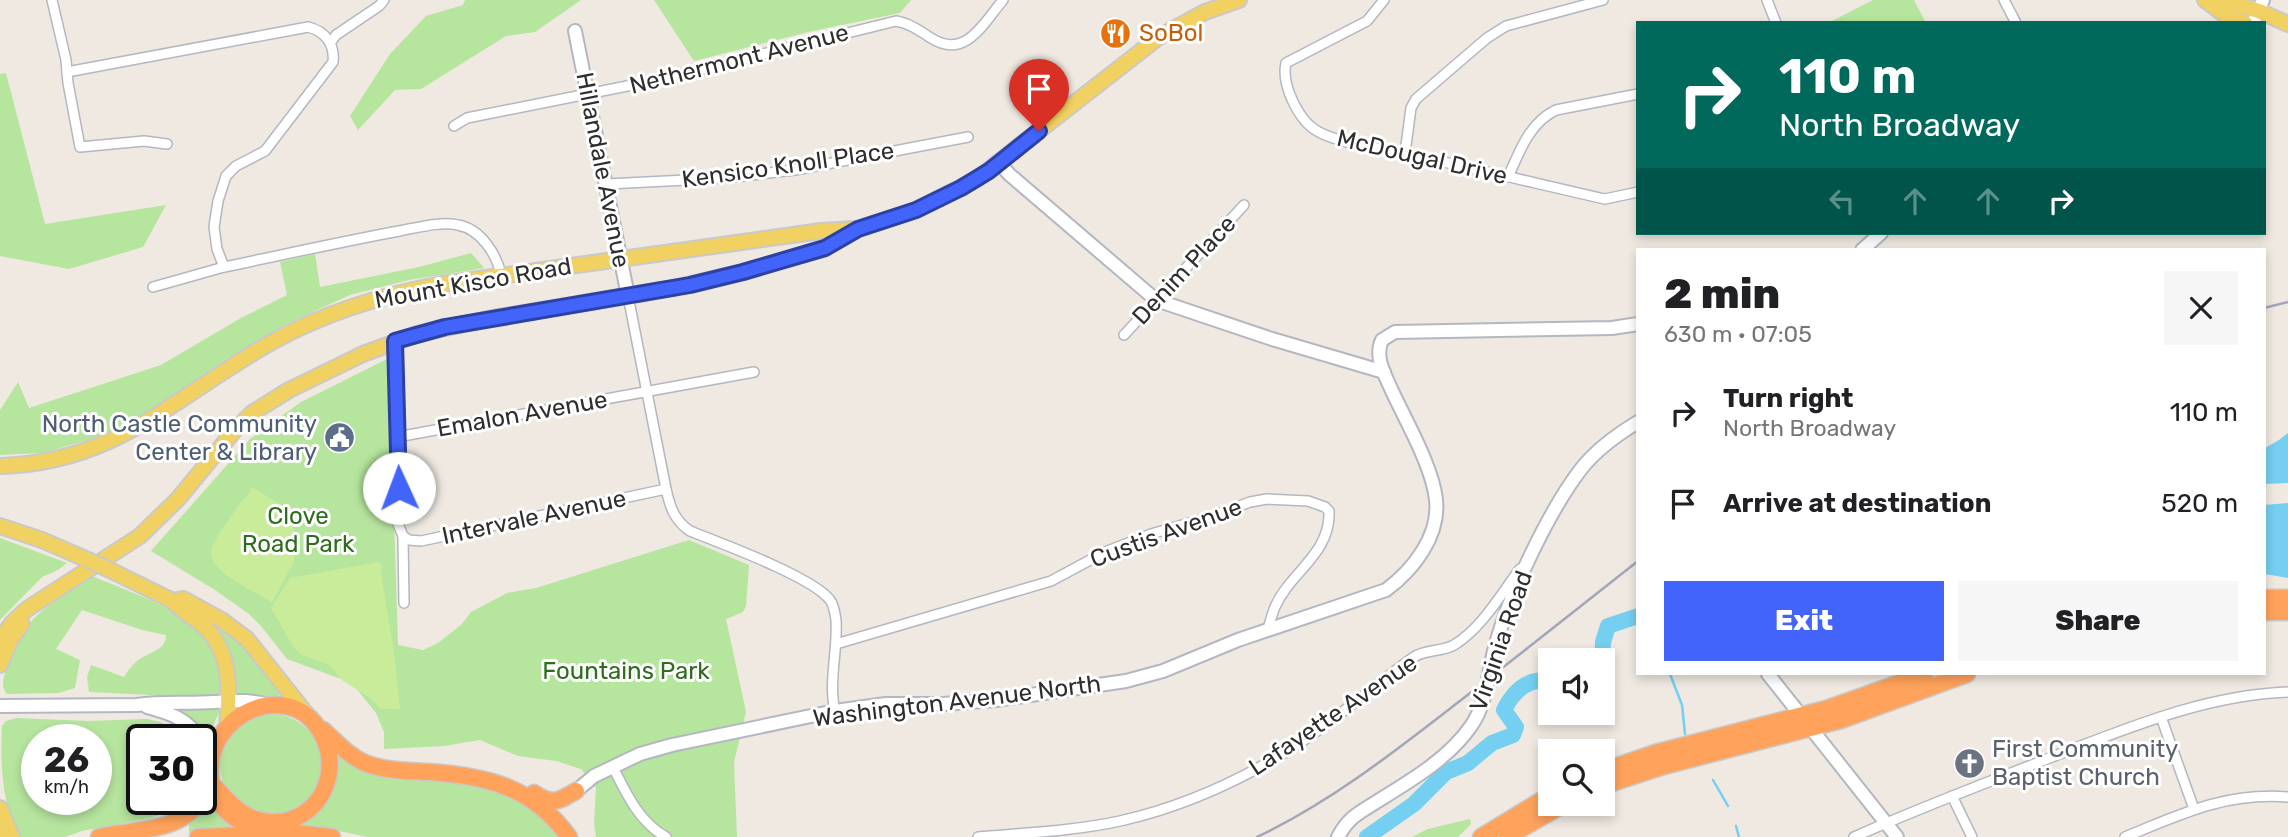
<!DOCTYPE html>
<html lang="en">
<head>
<meta charset="utf-8">
<style>
	:root { --surface:#fff; --page:#f6f6f6; --text:#202124; --muted:#757577; --accent:#4264fb }
	body { margin:0; font-family:Rubik,sans-serif; background:var(--page); color:var(--text); height:100vh; display:flex; flex-direction:column; font-size:26px; white-space:nowrap }
	* { box-sizing:border-box; margin:0 }
	p { font-size:23px; color:var(--muted) }
	.icon { flex:none; width:38px; height:38px; fill:none; stroke:currentColor; stroke-width:2; stroke-linecap:round; stroke-linejoin:round }
	.map { position:relative; flex:1; overflow:hidden }
	.side { position:absolute; left:1636px; top:248px; width:630px; height:427px; display:flex; flex-direction:column; background:var(--surface); border-radius:0px; box-shadow:0 4px 10px #0003 }
	.side>* { flex:none }
	.banner { position:absolute; left:1636px; top:21px; width:630px; height:214px; border-radius:0px; box-shadow:0 4px 10px #0003; background:#00695c; color:#fff; overflow:hidden }
	.controls { position:absolute; left:1538px; top:648px; display:grid; gap:14px }
	.controls a { display:grid; place-items:center; width:77px; height:77px; border-radius:0px; background:var(--surface); box-shadow:0 4px 10px #0003; font-size:35px }
	.speed { position:absolute; left:21px; top:724px; display:flex; gap:14px; font-size:35px; font-weight:700; text-align:center }
	.speed>* { display:grid; place-content:center; width:91px; height:91px; border-radius:50%; background:var(--surface); box-shadow:0 4px 10px #0003; line-height:1 }
	.speed small { font-size:18px; font-weight:400 }
	.speed .limit { border:4px solid #111; border-radius:10px; background:#fff; color:#111 }
	.pin { position:absolute; display:grid; place-items:center; width:60px; height:60px; color:#fff; margin:-72px -30px; border-radius:50% 50% 50% 0; rotate:-45deg; box-shadow:0 0 7px #0007 }
	.pin .icon { rotate:45deg }
	.me { position:absolute; width:77px; margin:-38px; rotate:358deg; stroke-linejoin:round; filter:drop-shadow(0 0 5px #0008) }
	.turn { display:flex; align-items:center; gap:24px; height:147px; padding:0 28px; font-size:32px }
	.turn .icon { width:91px; height:91px; stroke-width:2.5 }
	.turn b { display:block; font-size:49px; line-height:60px }
	.lanes { display:flex; align-items:center; height:66px; padding:0 28px; background:#0003; justify-content:center; gap:35px; direction:ltr }
	.lanes .off { opacity:.35 }
	.round { display:grid; place-items:center; flex:none; width:74px; height:74px; border-radius:0px; background:var(--page) }
	.overview { display:flex; align-items:center; justify-content:space-between; height:119px; padding:0 28px }
	h1 { font-size:42px; font-weight:800; line-height:52px }
	.action { display:flex; gap:14px; margin-top:auto; padding:14px 28px }
	.action a { flex:1; height:80px; border-radius:0px; background:var(--accent); color:#fff; font-size:28px; font-weight:800; line-height:80px; text-align:center }
	.action a+a { background:var(--page); color:var(--text) }
	ul { padding:0; list-style:none }
	li { display:flex; align-items:center; gap:21px; height:91px; padding:0 28px }
	li div { flex:1 }
	li b { display:block; font-size:26px }
	li em { font-style:normal }
	.map>svg:first-child { display:block }
	.green { fill:#b6e59e; fill-rule:evenodd }
	.pitch { fill:#c9ec9a }
	.water { fill:#75cff0 }
	.lines { fill:none; stroke-linecap:round; stroke-linejoin:round }
	.stream { stroke:#75cff0; stroke-width:2.5 }
	.river { stroke:#75cff0; stroke-width:16 }
	.street-casing { stroke:#b4b7c1; stroke-width:12 }
	.secondary-casing { stroke:#b4b7c1; stroke-width:16 }
	.primary-casing { stroke:#c9c9c9; stroke-width:18 }
	.highway-casing { stroke:#c9c9c9; stroke-width:19 }
	.street { stroke:#fff; stroke-width:9 }
	.secondary { stroke:#fff; stroke-width:12 }
	.primary { stroke:#f2d163; stroke-width:14 }
	.highway { stroke:#ffa35c; stroke-width:16 }
	.rail { stroke:#a3a6b8; stroke-width:2.5 }
	.primary-bridge-casing { stroke:#c9c9c9; stroke-width:18; stroke-linecap:butt }
	.primary-bridge { stroke:#f2d163; stroke-width:14 }
	.route-casing { stroke:#2b41a3; stroke-width:18 }
	.route { stroke:#4264fb; stroke-width:12 }
	.labels { text-anchor:middle; dominant-baseline:central; stroke-width:6; stroke-linejoin:round; paint-order:stroke }
	.food-label { font-size:24px; fill:#c56008; stroke:#fff; text-anchor:start }
	.street-label { font-size:24px; fill:#2e2e2e; stroke:#fff }
	.service-label { font-size:24px; fill:#4e5e75; stroke:#fff; text-anchor:end }
	.park-label { font-size:24px; fill:#2c6e1b; stroke:#fff }
	.worship-label { font-size:24px; fill:#5b616d; stroke:#fff; text-anchor:start }
</style>
</head>
<body>
<div class="map">
<svg width="2288" height="837" viewBox="0 0 2288 837">
	<rect width="100%" height="100%" fill="#efe9e1"/>
	<g class="green">
		<polygon points="465,0 581,0 535,32 506,36 421,89 395,90 358,130 350,116 390,54 426,16 463,5"/>
		<polygon points="654,0 911,0 900,13 808,32 694,61"/>
		<polygon points="1873,0 1914,0 1926,23 1828,23"/>
		<polygon points="6,73 45,224 166,205 143,247 69,269 0,256 0,74"/>
		<polygon points="471,253 484,268 409,280 350,295 289,323 228,358 150,410 105,435 43,453 0,455 0,410 18,382 29,408 161,365 241,318 287,295 280,262 315,254 320,287 419,267"/>
		<polygon points="389,358 398,645 423,650 438,643 461,625 471,612 507,593 536,588 689,540 749,565 746,606 743,612 726,619 746,712 734,762 737,837 596,837 594,824 596,788 581,769 556,761 518,756 480,740 444,746 384,749 384,732 376,713 352,683 287,659 261,626 249,614 215,590 151,551 250,439 301,402"/>
		<polygon points="0,538 67,563 58,570 42,577 0,620"/>
		<path d="M 92,576 C 131,593 204,614 218,657 C 222,667 222,680 223,690 L 213,698 L 89,692 L 87,677 L 91,665 L 124,677 C 127,672 131,666 136,662 C 146,652 166,652 166,635 L 142,630 L 82,610 L 56,649 L 80,660 L 75,688 L 58,693 L 7,694 C 0,686 4,678 6,668 C 15,622 56,600 92,576 Z"/>
		<polygon points="190,610 228,630 241,641 280,692 277,698 233,697 232,675"/>
		<polygon points="176,707 220,710 206,742 176,712"/>
		<circle cx="271" cy="765" r="51"/>
		<path d="M 16,718 L 89,721 L 147,719 L 160,722 L 177,731 L 187,740 L 142,740 L 142,800 L 185,800 L 170,811 L 151,818 L 82,831 L 65,837 L 19,837 C 2,804 0,763 2,726 L 6,721 ZM 37,740 L 96,740 L 96,800 L 37,800 Z"/>
		<polygon points="341,754 483,783 519,798 545,819 560,837 367,837 321,827 286,825 305,817 333,758"/>
		<polygon points="210,804 224,820 237,827 235,832 189,833 189,824"/>
		<polygon points="1470,819 1471,824 1458,837 1412,837 1428,829"/>
	</g>
	<g class="pitch">
		<path d="M 252,487 L 283,506 L 294,531 L 294,562 L 272,602 C 256,592 209,572 211,552 C 212,541 230,519 236,509 C 241,501 248,497 252,487 Z"/>
		<polygon points="379,562 382,565 381,573 394,652 400,709 381,709 369,697 343,681 328,664 301,655 294,648 271,608 290,578"/>
	</g>
	<g class="water">
		<polygon points="2288,433 2288,483 2265,484 2265,448 2279,440"/>
		<polygon points="2288,503 2288,578 2265,574 2264,505"/>
	</g>
	<g class="lines">
		<g class="stream">
			<polyline points="1670,674 1682,705 1685,734"/>
			<polyline points="1713,780 1728,806"/>
			<polyline points="1736,826 1739,837"/>
		</g>
		<g class="river">
			<polyline points="1602,660 1603,642 1608,626 1638,616"/>
			<polyline points="1603,662 1606,671 1603,680"/>
			<path d="M 1367,837 L 1414,804 L 1446,772 L 1468,763 L 1492,743 L 1513,735 L 1516,727 L 1504,710 C 1513,692 1526,679 1547,680 L 1550,685"/>
		</g>
		<defs>
			<g id="street">
				<polyline points="52,0 66,60 68,83 80,147 144,141 167,144"/>
				<path d="M 1384,0 L 1367,21 L 1286,63 C 1281,85 1299,122 1319,132 C 1341,144 1382,148 1407,154 C 1473,168 1539,184 1605,199 L 1638,192"/>
				<polyline points="1767,0 1776,23"/>
				<polyline points="2004,0 2016,23"/>
				<polyline points="331,42 336,35 379,6 384,0"/>
				<path d="M 67,72 L 308,27 C 325,31 335,44 333,62 L 265,151 L 236,166 L 226,176 L 218,201 L 214,227 L 217,249 L 224,267 C 282,255 340,242 399,231 C 417,228 439,221 458,225 C 481,229 497,255 501,275"/>
				<path d="M 454,126 L 467,118 L 657,80 L 896,21 C 909,23 920,31 931,38 C 965,60 983,24 1003,0"/>
				<polyline points="1405,153 1411,108 1416,99 1487,38 1506,26 1603,0"/>
				<path d="M 1508,177 C 1520,151 1529,123 1556,110 L 1638,94"/>
				<polyline points="607,184 726,178 795,170 968,137"/>
				<polyline points="153,287 224,267"/>
				<path d="M 628,296 L 666,489 C 670,507 674,520 690,531 C 720,543 813,577 830,600 C 834,605 835,613 836,620 C 838,651 828,682 835,711"/>
				<polyline points="1124,335 1244,205"/>
				<polyline points="395,341 398,524 403,536 404,603"/>
				<polyline points="397,437 754,372"/>
				<polyline points="403,536 409,540 421,541 666,489"/>
				<path d="M 836,644 L 1051,581 L 1105,552 L 1151,534 L 1210,517 L 1250,502 L 1267,499 L 1308,501 L 1325,507 L 1329,511 C 1331,554 1290,572 1275,607 C 1272,614 1270,622 1268,629"/>
				<polyline points="2161,717 2194,809"/>
				<path d="M 613,767 C 626,793 639,822 666,837"/>
				<polyline points="1952,796 1972,837"/>
				<path d="M 978,837 C 1025,833 1074,831 1120,821 C 1178,808 1235,783 1286,752 C 1332,724 1370,688 1414,657 C 1425,649 1442,652 1454,645 C 1482,628 1501,594 1520,569"/>
				<path d="M 1854,837 C 1919,808 1986,783 2052,757 C 2128,728 2205,695 2288,692"/>
				<path d="M 2125,837 C 2181,814 2226,792 2288,797"/>
			</g>
			<g id="secondary">
				<polyline points="2253,23 2263,0"/>
				<polyline points="575,31 628,296"/>
				<polyline points="999,163 1010,175 1156,300 1272,339 1384,372"/>
				<polyline points="1862,250 1881,233"/>
				<polyline points="1768,674 1897,837"/>
				<path d="M 0,706 L 137,705 C 163,701 188,704 214,702 C 238,701 245,699 269,705"/>
				<path d="M 147,707 C 170,713 188,719 201,740"/>
				<path d="M 576,791 L 594,776 L 640,754 L 672,745 L 835,711 L 886,704 L 943,704 L 996,700 L 1126,681 L 1163,671 L 1238,640 L 1386,590 C 1413,570 1440,536 1436,500 C 1433,468 1406,421 1392,391 C 1385,375 1374,357 1382,340 L 1395,332 L 1612,328 L 1638,324"/>
				<path d="M 1338,837 C 1350,815 1361,812 1381,799 C 1412,780 1450,757 1471,726 C 1488,702 1488,668 1497,640 C 1512,589 1549,511 1581,469 C 1596,450 1618,434 1638,422"/>
			</g>
			<g id="primary">
				<polyline points="2205,0 2225,15 2245,23"/>
				<polyline points="2221,0 2259,11 2288,24"/>
				<path d="M 0,466 C 117,463 177,395 272,342 C 326,312 382,295 442,284 L 821,231 L 856,229"/>
				<polyline points="0,526 42,540 88,560"/>
				<path d="M 110,570 L 173,601 C 182,612 196,618 206,628 C 233,656 229,692 227,727"/>
				<polyline points="173,601 183,599 223,621 247,639 308,716"/>
				<polyline points="0,639 13,622 27,609 140,536 178,499 234,431 252,413 289,390 363,354 417,334 493,318 674,288 743,272 825,248 858,229 916,210 977,179 1159,37 1205,12 1239,0"/>
				<polyline points="0,665 10,641 22,624"/>
				<polyline points="0,808 12,837"/>
				<polyline points="0,835 1,837"/>
			</g>
			<g id="highway">
				<polyline points="2264,598 2288,598"/>
				<polyline points="2264,612 2288,612"/>
				<path d="M 323,730 C 337,742 348,756 365,763 C 385,771 408,771 429,772 C 487,776 533,787 569,837"/>
				<polyline points="1603,771 1655,753 1826,709 1925,674"/>
				<path d="M 212,784 C 224,796 235,811 252,818 C 303,837 345,787 324,739 C 296,673 202,712 211,780 C 214,798 224,813 240,821 C 256,829 275,830 292,833"/>
				<polyline points="1603,786 1664,766 1841,720 1967,674"/>
				<path d="M 534,793 C 553,806 558,801 576,791"/>
				<path d="M 99,837 C 132,829 181,833 200,800"/>
				<polyline points="198,837 296,833 332,837"/>
				<polyline points="1481,837 1550,795"/>
				<polyline points="1507,837 1566,803"/>
			</g>
		</defs>
		<use href="#street" class="street-casing"/>
		<use href="#secondary" class="secondary-casing"/>
		<use href="#primary" class="primary-casing"/>
		<use href="#highway" class="highway-casing"/>
		<use href="#street" class="street"/>
		<use href="#secondary" class="secondary"/>
		<use href="#primary" class="primary"/>
		<use href="#highway" class="highway"/>
		<g class="rail">
			<polyline points="2264,308 2288,302"/>
			<path d="M 1257,837 C 1333,801 1399,748 1465,697 C 1523,652 1581,606 1638,561"/>
		</g>
		<defs>
			<polyline id="primary-bridge" points="88,560 110,570"/>
		</defs>
		<use href="#primary-bridge" class="primary-bridge-casing"/>
		<use href="#primary-bridge" class="primary-bridge"/>
	</g>
	<g class="lines">
		<defs>
			<polyline id="route" points="399,488 395,341 445,327 690,285 743,272 825,248 858,229 916,210 961,188 989,171 1039,131"/>
		</defs>
		<use href="#route" class="route-casing"/>
		<use href="#route" class="route"/>
	</g>
	<defs>
		<symbol id="restaurant-disc" viewBox="-11 -11 22 22"><circle r="9.5" fill="#e8710a" stroke="#fff"/><path d="M-5-6h1v4h1v-4h1v4h1v-4h1v5L-1.5 .5V6h-2V.5L-5-1ZM5-6V6H3V1.5H1.5Q1.5-4 5-6Z" fill="#fff"/></symbol>
		<symbol id="civic-disc" viewBox="-11 -11 22 22"><circle r="9.5" fill="#5c6f8a" stroke="#fff"/><path d="M-.6-6.5H3V-4.5H.6V-3L4-1V1h2V6H-6V1h2V-1L-.6-3ZM-1.2 2.5V6h2.4V2.5Z" fill="#fff"/></symbol>
		<symbol id="church-disc" viewBox="-11 -11 22 22"><circle r="9.5" fill="#6b7280" stroke="#fff"/><path d="M-1.2-6h2.4v3.5h3.3v2.4h-3.3V6h-2.4V-.1h-3.3v-2.4h3.3Z" fill="#fff"/></symbol>
	</defs>
	<g fill-rule="evenodd">
		<use href="#restaurant-disc" x="1098" y="16" width="35" height="35"/>
		<use href="#civic-disc" x="322" y="420" width="35" height="35"/>
		<use href="#church-disc" x="1952" y="746" width="35" height="35"/>
	</g>
	<g class="labels">
		<g class="food-label">
			<text x="1139" y="33">SoBol</text>
		</g>
		<g class="street-label">
			<text transform="translate(739 59) rotate(-14)">Nethermont Avenue</text>
			<text transform="translate(1422 157) rotate(13)">McDougal Drive</text>
			<text transform="translate(788 165) rotate(-8)">Kensico Knoll Place</text>
			<text transform="translate(603 170) rotate(79)">Hillandale Avenue</text>
			<text transform="translate(1184 270) rotate(-47)">Denim Place</text>
			<text transform="translate(473 283) rotate(-10)">Mount Kisco Road</text>
			<text transform="translate(522 414) rotate(-10)">Emalon Avenue</text>
			<text transform="translate(534 517) rotate(-12)">Intervale Avenue</text>
			<text transform="translate(1166 533) rotate(-20)">Custis Avenue</text>
			<text transform="translate(1501 641) rotate(-71)">Virginia Road</text>
			<text transform="translate(957 701) rotate(-7)">Washington Avenue North</text>
			<text transform="translate(1333 715) rotate(-34)">Lafayette Avenue</text>
		</g>
		<g class="service-label">
			<text x="317" y="424">North Castle Community<tspan x="317" dy="28">Center &amp; Library</tspan></text>
		</g>
		<g class="park-label">
			<text x="298" y="516">Clove<tspan x="298" dy="28">Road Park</tspan></text>
			<text x="626" y="671">Fountains Park</text>
		</g>
		<g class="worship-label">
			<text x="1992" y="749">First Community<tspan x="1992" dy="28">Baptist Church</tspan></text>
		</g>
	</g>
</svg>
<div class="controls">
<a><svg class="icon" aria-label="sound" viewBox="0 0 24 24"><path d="M4 9h4l5-4v14l-5-4H4zM17 9q2 3 0 6"/></svg></a>
<a><svg class="icon" aria-label="search" viewBox="0 0 24 24"><circle cx="10" cy="10" r="6"/><path d="M15 15l6 6"/></svg></a>
</div>
<div class="speed"><div>26<small>km/h</small></div><div class="limit">30</div></div>
<div class="pin" style="left:1039px;top:131px;background:#d93025"><svg class="icon" aria-label="arrive" viewBox="0 0 24 24"><path d="M6 21V4h12l-3 4 3 4H6"/></svg></div>
<svg class="me" style="left:399px;top:488px" viewBox="-20 -20 40 40"><circle r="19" fill="#fff"/><path d="M0-13L10 11 0 6-10 11z" fill="#4264fb"/></svg>
<div class="banner">
<div class="turn"><svg class="icon" aria-label="right" viewBox="0 0 24 24"><path d="M7 20v-9h11M14 6l5 5-5 5"/></svg><div><b>110 m</b>North Broadway</div></div>
<div class="lanes"><svg class="icon off" aria-label="left" viewBox="0 0 24 24"><path d="M17 20v-9H6M10 6l-5 5 5 5"/></svg><svg class="icon off" aria-label="ahead" viewBox="0 0 24 24"><path d="M12 20V5M6 11l6-6 6 6"/></svg><svg class="icon off" aria-label="ahead" viewBox="0 0 24 24"><path d="M12 20V5M6 11l6-6 6 6"/></svg><svg class="icon" aria-label="right" viewBox="0 0 24 24"><path d="M7 20v-9h11M14 6l5 5-5 5"/></svg></div>
</div>
<section class="side">
<div class="overview"><div><h1>2 min</h1><p>630 m · 07:05</p></div><a class="round"><svg class="icon" aria-label="close" viewBox="0 0 24 24"><path d="M6 6l12 12M18 6L6 18"/></svg></a></div>
<ul>
<li><svg class="icon" aria-label="right" viewBox="0 0 24 24"><path d="M7 20v-9h11M14 6l5 5-5 5"/></svg><div><b>Turn right</b><p>North Broadway</p></div><em>110 m</em></li>
<li><svg class="icon" aria-label="arrive" viewBox="0 0 24 24"><path d="M6 21V4h12l-3 4 3 4H6"/></svg><div><b>Arrive at destination</b></div><em>520 m</em></li>
</ul>
<div class="action"><a>Exit</a><a>Share</a></div>
</section>
</div>
</body>
</html>
